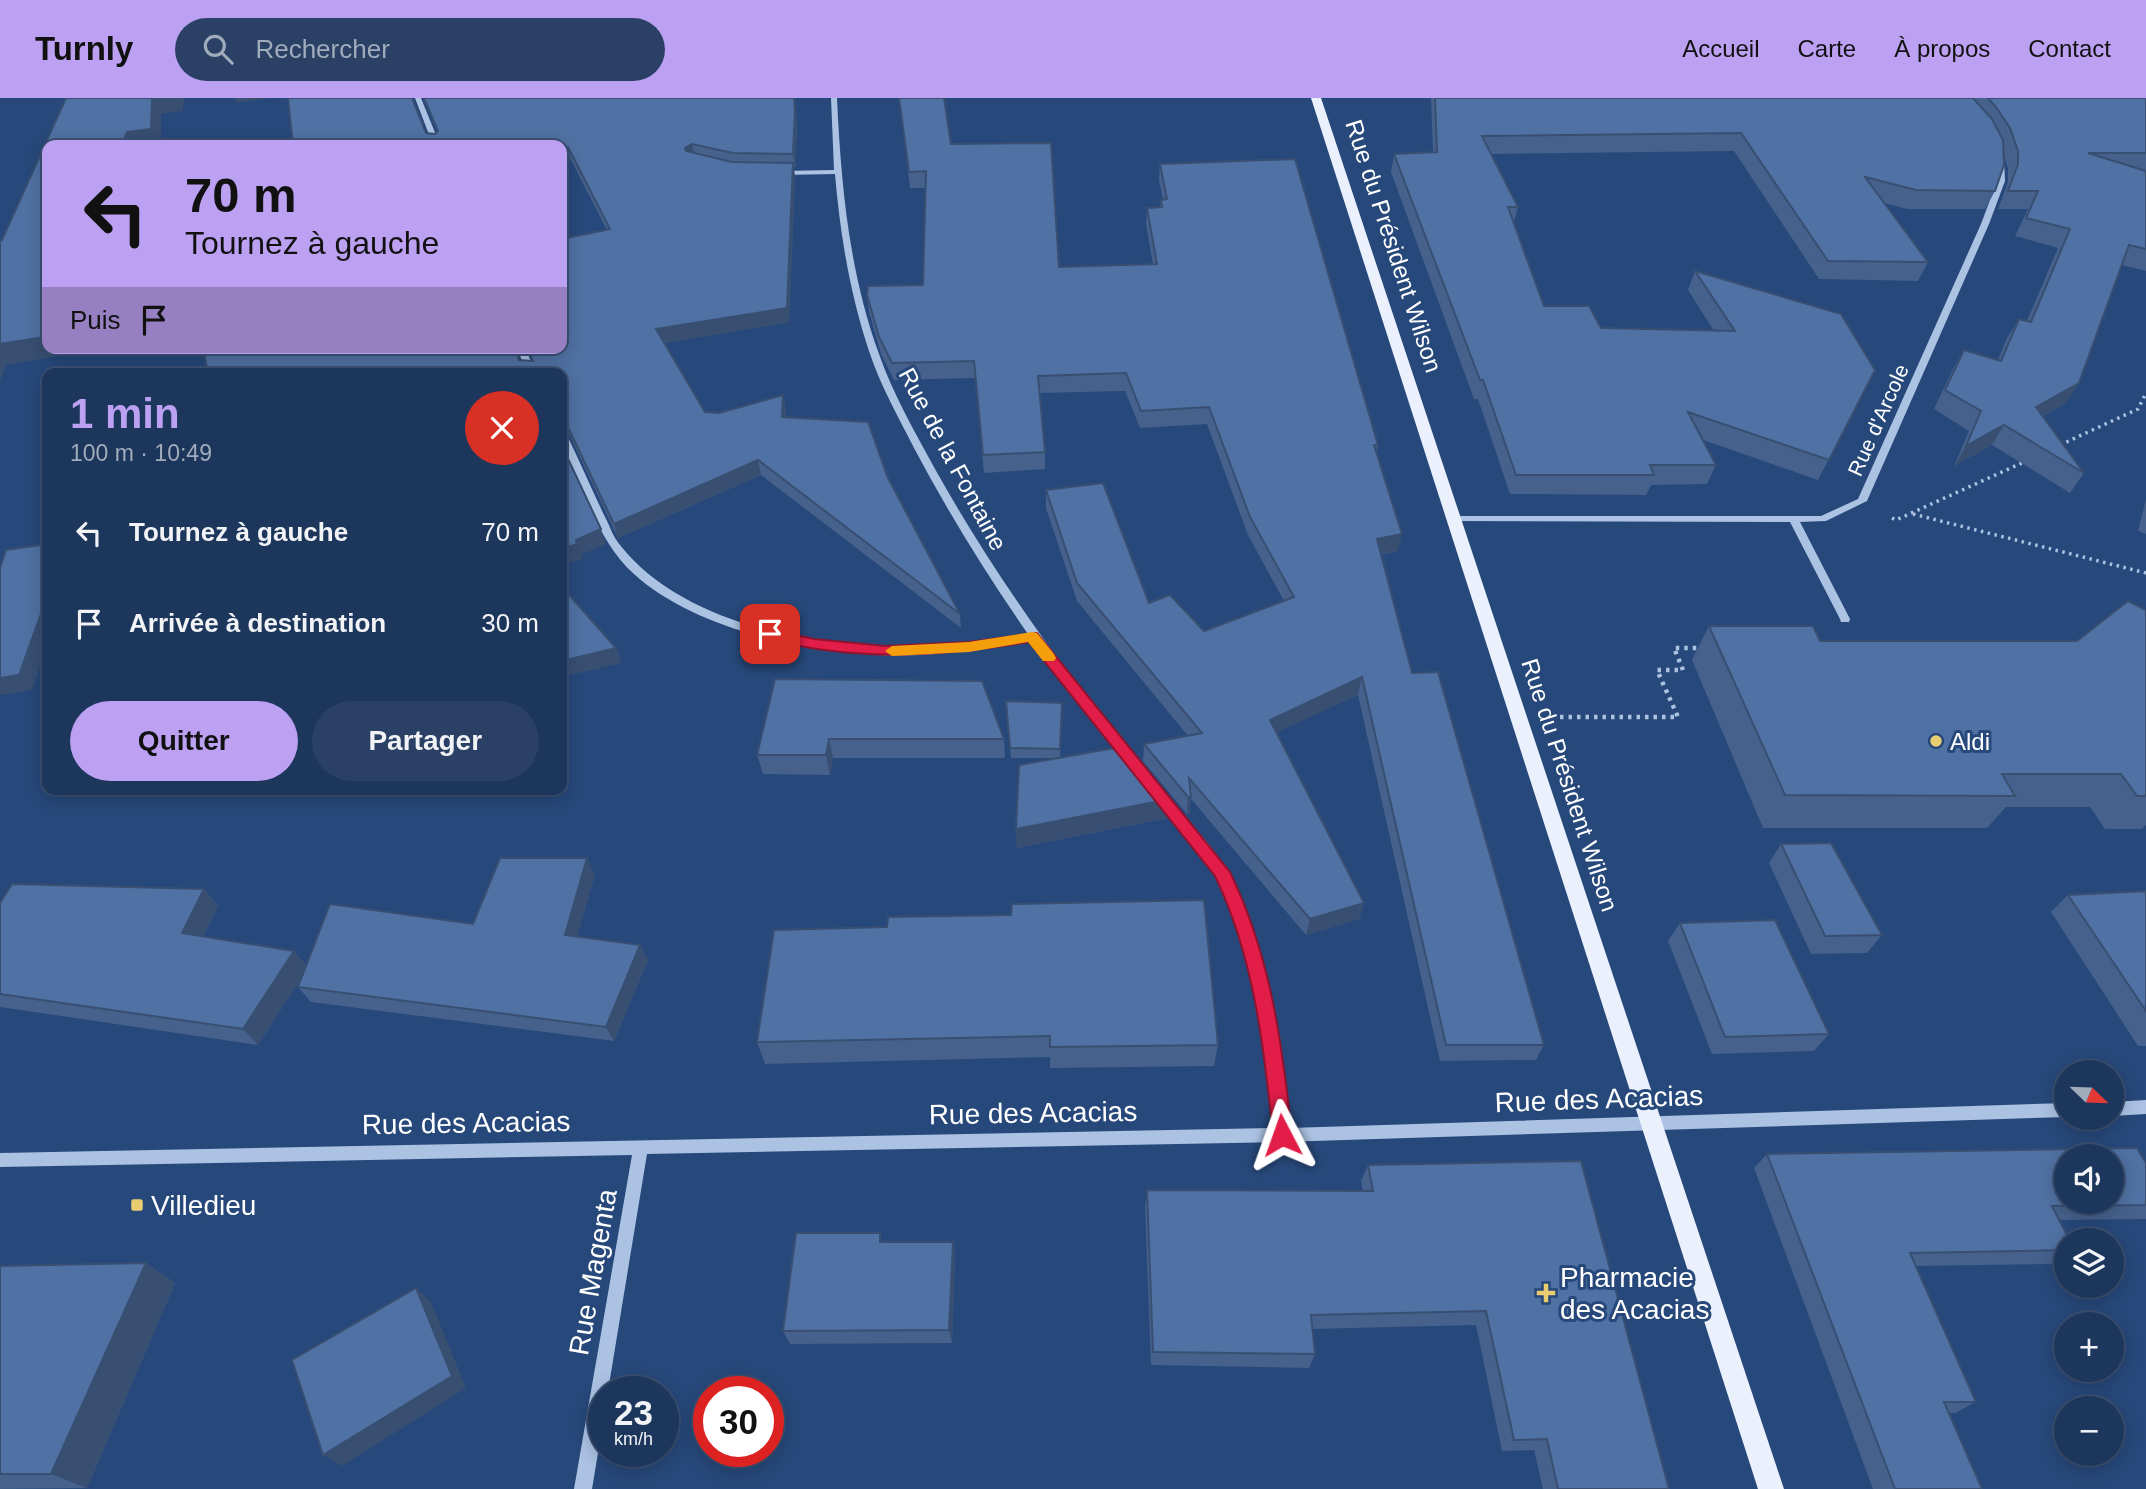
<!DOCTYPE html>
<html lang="fr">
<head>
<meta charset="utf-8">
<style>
	:root { --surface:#1d365c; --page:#2a4165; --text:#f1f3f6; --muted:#a0abbb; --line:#3b5072; --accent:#bca0f2 }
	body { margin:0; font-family:Helvetica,sans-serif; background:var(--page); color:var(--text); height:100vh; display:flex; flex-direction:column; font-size:26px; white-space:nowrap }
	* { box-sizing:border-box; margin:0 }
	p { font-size:23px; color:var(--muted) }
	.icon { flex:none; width:38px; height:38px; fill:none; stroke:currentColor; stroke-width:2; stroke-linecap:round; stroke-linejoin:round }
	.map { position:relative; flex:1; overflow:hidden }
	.panel { position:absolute; left:42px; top:270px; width:525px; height:427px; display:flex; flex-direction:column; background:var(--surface); border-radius:14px; box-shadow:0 4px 18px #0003,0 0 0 2px var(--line) }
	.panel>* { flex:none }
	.top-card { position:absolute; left:42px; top:42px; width:525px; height:214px; border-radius:14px; box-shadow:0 4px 18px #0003,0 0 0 2px var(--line); background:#bca0f2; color:#111; overflow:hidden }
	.needle { width:46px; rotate:113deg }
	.tools { position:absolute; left:2054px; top:962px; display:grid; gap:14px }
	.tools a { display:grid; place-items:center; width:70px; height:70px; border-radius:50%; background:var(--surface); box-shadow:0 4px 18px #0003,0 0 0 2px var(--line); font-size:35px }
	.speed { position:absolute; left:588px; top:1278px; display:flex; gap:14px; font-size:35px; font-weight:700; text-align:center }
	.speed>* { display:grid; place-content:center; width:91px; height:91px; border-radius:50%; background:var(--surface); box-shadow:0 4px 18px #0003,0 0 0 2px var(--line); line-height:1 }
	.speed small { font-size:18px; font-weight:400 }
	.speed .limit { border:10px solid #d22; background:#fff; color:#111 }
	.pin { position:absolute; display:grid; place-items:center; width:60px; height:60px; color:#fff; margin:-30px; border-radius:14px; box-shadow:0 4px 10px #0006 }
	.me { position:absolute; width:77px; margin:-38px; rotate:356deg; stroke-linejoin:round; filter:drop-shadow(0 0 5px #0008) }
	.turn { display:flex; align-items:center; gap:24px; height:147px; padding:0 28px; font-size:32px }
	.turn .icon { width:91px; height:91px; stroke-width:2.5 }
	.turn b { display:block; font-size:49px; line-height:60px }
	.then { display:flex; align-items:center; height:66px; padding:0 28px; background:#0003; gap:14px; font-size:26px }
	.round { display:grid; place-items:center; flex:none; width:74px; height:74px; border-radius:37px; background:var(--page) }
	.head { display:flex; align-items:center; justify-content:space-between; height:119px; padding:0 28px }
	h1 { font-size:42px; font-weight:600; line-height:52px; color:var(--accent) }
	.button { display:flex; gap:14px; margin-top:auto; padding:14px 28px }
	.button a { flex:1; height:80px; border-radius:42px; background:var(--accent); color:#111; font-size:28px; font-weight:600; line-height:80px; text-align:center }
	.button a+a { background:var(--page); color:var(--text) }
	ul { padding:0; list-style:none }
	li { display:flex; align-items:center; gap:21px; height:91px; padding:0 28px }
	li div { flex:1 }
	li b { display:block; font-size:26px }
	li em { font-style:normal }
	header { display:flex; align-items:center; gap:42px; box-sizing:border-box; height:98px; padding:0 35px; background:var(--accent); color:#111 }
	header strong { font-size:33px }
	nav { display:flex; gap:38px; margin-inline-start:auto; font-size:24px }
	.search { width:490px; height:63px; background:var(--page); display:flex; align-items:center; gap:18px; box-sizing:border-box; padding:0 24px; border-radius:38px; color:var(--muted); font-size:26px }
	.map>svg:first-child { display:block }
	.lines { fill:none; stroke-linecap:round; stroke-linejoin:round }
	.path-far1 { stroke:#abc2e3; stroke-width:3.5; stroke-dasharray:2.5 4.5; stroke-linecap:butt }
	.path { stroke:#abc2e3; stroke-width:4.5; stroke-dasharray:3.5 5; stroke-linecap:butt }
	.minor { fill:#abc2e3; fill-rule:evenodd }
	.major { fill:#eaf0fc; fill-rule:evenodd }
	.wall { fill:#45618c }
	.shaded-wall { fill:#384f72 }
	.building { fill:#5071a3; stroke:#384f72; stroke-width:2; fill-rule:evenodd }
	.route { fill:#e11d48; stroke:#92132f; stroke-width:2 }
	.slow { fill:#f59e0b }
	.poi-dot { fill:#ebcd71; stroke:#27487a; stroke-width:2.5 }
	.labels { text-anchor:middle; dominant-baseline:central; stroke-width:6; stroke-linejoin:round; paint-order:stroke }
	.far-street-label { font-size:21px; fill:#fff; stroke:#27487a }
	.street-label { font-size:24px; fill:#fff; stroke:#27487a }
	.poi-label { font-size:24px; fill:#fff; stroke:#27487a; text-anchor:start }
	.near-street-label { font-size:28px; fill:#fff; stroke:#27487a }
	.near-poi-label { font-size:28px; fill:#fff; stroke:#27487a; text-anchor:start }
</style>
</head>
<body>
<header>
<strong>Turnly</strong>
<div class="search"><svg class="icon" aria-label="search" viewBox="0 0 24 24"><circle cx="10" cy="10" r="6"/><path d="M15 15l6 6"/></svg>Rechercher</div>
<nav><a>Accueil</a><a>Carte</a><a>À propos</a><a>Contact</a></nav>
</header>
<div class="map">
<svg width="2146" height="1391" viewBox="0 0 2146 1391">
	<rect width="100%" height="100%" fill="#27487a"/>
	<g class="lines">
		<g class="path-far1">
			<polyline points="2060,347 2138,311 2146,295"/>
			<polyline points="1913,416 2146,475"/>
			<polyline points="1892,420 1896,422 2024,364"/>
		</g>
		<polyline class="path" points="1560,619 1678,619 1657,572 1683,572 1674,550 1702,550"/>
		<g class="minor">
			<polygon points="415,0 421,0 440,47 433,47"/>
			<path d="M 831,0 L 837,0 C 841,86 849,174 879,256 C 893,296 915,334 935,371 C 992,473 1060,568 1134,659 L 1136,662 L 1134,665 L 1126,665 L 1032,543 C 996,549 959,555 921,557 C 833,561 701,537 634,476 C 599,445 581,388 562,346 L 562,334 L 567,337 C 580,364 592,392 605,419 C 610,428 613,439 620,447 C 682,527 826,554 922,549 C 958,548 993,542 1028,536 C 986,476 948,414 914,350 C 898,318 880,287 869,253 C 850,196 840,136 835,76 L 780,77 L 776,75 L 780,73 L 834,72 Z"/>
			<polygon points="1997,60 2004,62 2005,83 1989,126 1867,403 1826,423 1800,424 1850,521 1849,524 1841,524 1840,521 1790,424 1449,423 1449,419 1453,418 1821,418 1858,401 1981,126 1997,83"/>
			<polygon points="517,250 525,250 536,275 527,275"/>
			<path d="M 1159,693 L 1163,695 C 1183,718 1206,739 1222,765 C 1270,840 1281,943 1289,1030 L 2067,1005 L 2067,1019 L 1282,1044 L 647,1056 L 608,1293 L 604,1293 L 604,1319 L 592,1391 L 574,1391 L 632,1057 L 0,1069 L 0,1055 L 1274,1030 C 1268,950 1256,841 1213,771 C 1197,746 1174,724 1155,701 L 1153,698 L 1155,695 Z"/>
			<polygon points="2146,1002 2146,1016 2112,1018 2112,1004"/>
		</g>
		<polygon class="major" points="1311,0 1321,0 1784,1391 1758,1391"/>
	</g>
	<g class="wall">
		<polygon points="423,0 795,0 797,27 795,69 793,69 795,78 789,224 664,245 705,314 719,315 783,297 786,312 785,319 888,380 960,516 961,530 761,377 618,440 569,336 562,332 562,275 519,262 532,263 607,132 571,62 562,64 562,47 293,47 413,1 426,35 435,36 437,33"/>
		<polygon points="899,0 951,46 1059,169 1153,166 1146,126 1147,110 1160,109 1161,102 1163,102 1159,82 1160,66 1378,347 1376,353 1398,453 1381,457 1412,575 1544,947 1536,962 1440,963 1358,597 1276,634 1364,805 1359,821 1306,837 1191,701 1189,716 1187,716 1143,663 1144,646 1188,638 1077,503 1046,410 1046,392 1149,505 1204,533 1284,503 1248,437 1207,326 1140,330 1125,293 1039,295 1045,354 1045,371 984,375 975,280 894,282 881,256 869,214 867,197 923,187 926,90 910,90"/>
		<polygon points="1431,0 2146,0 2146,173 2122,167 2066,305 2043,318 2084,375 2070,395 1992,347 1954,368 1969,333 1934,311 1953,271 1964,252 1998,262 2007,240 2019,221 2027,223 2058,150 2015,138 2028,111 1998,111 2008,84 2008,71 2004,57 1995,93 1985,111 1907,111 1884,105 1928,164 1918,183 1819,181 1734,53 1491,56 1518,109 1514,124 1544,208 1601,230 1714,233 1688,192 1695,173 1875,272 1818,382 1703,342 1716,367 1707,386 1651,387 1646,397 1510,396 1478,301 1474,301 1391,74 1394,56 1433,54"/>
		<polygon points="2146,401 2146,436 2138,433"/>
		<polygon points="2146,512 2146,727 2142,731 2105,731 2090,709 2006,709 1987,730 1763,730 1692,562 1709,528 1820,543 2077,543"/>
		<polygon points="775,581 1004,641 1005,660 833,660 830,677 763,676 757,657"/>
		<polygon points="1006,603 1062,615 1060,660 1168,720 1017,750 1016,731 1056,660 1011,660"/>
		<polygon points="1781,746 1882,837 1867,855 1811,856 1769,765"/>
		<polygon points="595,777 577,838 648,862 614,943 311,904 298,889 303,877 258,947 0,909 0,805 204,791 218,808 203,839 294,853 306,867 473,826"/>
		<polygon points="2146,793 2146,948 2138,948 2051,814 2068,797"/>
		<polygon points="1680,825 1829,936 1814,953 1712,956 1668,843"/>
		<polygon points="774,832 1218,947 1214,968 1050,970 1050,959 765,966 757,944"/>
		<polygon points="1767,1056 2146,1065 2146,1121 2059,1122 2067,1143 2067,1158 2054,1166 1915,1168 1976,1304 1955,1315 1949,1315 1982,1391 1873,1391 1754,1070"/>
		<polygon points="1368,1067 1669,1391 1543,1391 1534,1352 1502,1353 1476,1227 1312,1231 1315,1256 1309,1270 1151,1267 1145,1109 1147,1092 1363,1093 1361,1083"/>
		<polygon points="883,1144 953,1144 955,1158 952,1245 790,1246 783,1233"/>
		<polygon points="146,1165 175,1185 87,1390 0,1391 0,1168"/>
	</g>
	<g class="shaded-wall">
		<polygon points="152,0 184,0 183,13 161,16 161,47 122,47 127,34"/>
		<polygon points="234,0 269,0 237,5"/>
		<polygon points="794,0 795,0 797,27 795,69 793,56"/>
		<polygon points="692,46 695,59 687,63 685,50"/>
		<polygon points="568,49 571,62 562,64 562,50"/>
		<polygon points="793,65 795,78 789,224 659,246 656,231"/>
		<polygon points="46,234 47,234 47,250 75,250 58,253 57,258 6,267 0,284 0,246"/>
		<polygon points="2079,285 2066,305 2023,329 2036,309"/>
		<polygon points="783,297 786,312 785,333 782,319"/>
		<polygon points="2004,327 1992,347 1954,368 1966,348"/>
		<polygon points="758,362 761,377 618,440 614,426"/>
		<polygon points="601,431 606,446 581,457 583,461 562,467 562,451 576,442"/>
		<polygon points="1402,436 1398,453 1373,458 1377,441"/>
		<polygon points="47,499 47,548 32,592 0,597 0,580"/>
		<polygon points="616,550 622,565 562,579 562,563"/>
		<polygon points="1362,579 1358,597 1267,639 1270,622"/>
		<polygon points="829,641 833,660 830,677 826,657"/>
		<polygon points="1188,699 1191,699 1189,716 1187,716"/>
		<polygon points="1170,701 1168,720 1017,750 1016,731"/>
		<polygon points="587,760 595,777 573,852 565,837"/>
		<polygon points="204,791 218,808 197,852 182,835"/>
		<polygon points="1364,805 1359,821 1306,837 1310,821"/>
		<polygon points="640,847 648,862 614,943 606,929"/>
		<polygon points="294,853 308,869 258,947 243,931"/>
		<polygon points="953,1144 955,1158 952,1245 949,1232"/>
		<polygon points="146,1165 175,1185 87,1390 51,1376"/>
		<polygon points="416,1190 431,1204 466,1290 342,1368 323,1357"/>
	</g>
	<g class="building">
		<polygon points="66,0 152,0 151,31 127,34 122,47 47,47 47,234 46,234 44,239 0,246 0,143 2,142"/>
		<polygon points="288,0 412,0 426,35 435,36 438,33 424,0 794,0 795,14 793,56 733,55 692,46 685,50 686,53 732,64 793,65 787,210 656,231 705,314 719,315 783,297 782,319 868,324 888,380 960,516 758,362 614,426 564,321 562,320 562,275 208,275 203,250 515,250 519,262 533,263 528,250 562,250 562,141 610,131 568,49 562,50 562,47 293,47"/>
		<polygon points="899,0 944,0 951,46 1051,45 1059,169 1157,166 1147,110 1162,109 1161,102 1167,101 1160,66 1295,61 1378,347 1374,347 1402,436 1377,441 1412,575 1438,574 1544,947 1446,947 1362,579 1270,622 1364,805 1310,821 1189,680 1191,699 1188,699 1144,646 1202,635 1077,485 1046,392 1103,385 1149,505 1170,497 1204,533 1294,499 1250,419 1209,309 1141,313 1126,275 1038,278 1045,354 983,357 974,263 892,265 879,239 867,197 868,188 923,187 926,73 909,74"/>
		<polygon points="1435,0 1973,0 1992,21 2003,42 2004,67 1995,93 1916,92 1865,79 1928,164 1828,163 1741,35 1482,38 1518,109 1508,109 1544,208 1589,208 1601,230 1735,233 1695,173 1841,216 1875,272 1829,362 1688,314 1716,367 1650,367 1654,377 1516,377 1483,282 1480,282 1394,56 1437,54"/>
		<polygon points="1988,0 2146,0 2146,55 2088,55 2146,73 2146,151 2129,147 2079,285 2036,309 2084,375 2004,327 1966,348 1981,313 1945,292 1964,252 2001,263 2019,221 2031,224 2070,131 2026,120 2038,93 2008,93 2018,66 2018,53 2010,30 1996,9"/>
		<polygon points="562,348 601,431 576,442 577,446 562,451"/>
		<polygon points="47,446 47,499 19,577 0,580 0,470 6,452"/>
		<polygon points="562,489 616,550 562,563"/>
		<polygon points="2128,503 2146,512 2146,698 2137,698 2121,676 2002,676 2015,698 1785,697 1709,528 1813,528 1820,543 2077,543"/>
		<polygon points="775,581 982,583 1004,641 829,641 826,657 757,657"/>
		<polygon points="1006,603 1062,605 1060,651 1010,650"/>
		<polygon points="1126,648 1170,701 1016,731 1019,667"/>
		<polygon points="1831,745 1882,837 1825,838 1781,746"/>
		<polygon points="500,760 587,760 565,837 640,847 606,929 298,889 330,806 473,826"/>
		<polygon points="12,786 204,791 182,835 294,853 243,931 0,896 0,805"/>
		<polygon points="2146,793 2146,913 2068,797"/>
		<polygon points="1204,802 1218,947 1050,949 1050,938 757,944 774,832 887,829 888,819 1011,817 1012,806"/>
		<polygon points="1775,822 1829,936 1725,939 1680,825"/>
		<path d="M 2137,1050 L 2146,1065 L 2146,1107 L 2052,1108 L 2070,1143 L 2067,1143 L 2067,1152 L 1910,1155 L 1976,1304 L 1944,1304 L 1982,1391 L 1895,1391 L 1767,1056 ZM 2067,1059 L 2112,1059 L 2112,1104 L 2067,1104 Z"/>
		<polygon points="1581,1063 1669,1391 1558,1391 1547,1341 1514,1342 1486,1213 1311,1217 1315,1256 1153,1254 1147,1092 1373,1093 1368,1067"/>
		<polygon points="796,1135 880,1135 880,1144 953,1144 949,1232 783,1233"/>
		<polygon points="146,1165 51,1376 0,1376 0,1168"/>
		<polygon points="416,1190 452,1278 323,1357 292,1262"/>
	</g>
	<path class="route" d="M 770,531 L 814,541 L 885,548 L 969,544 L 1037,535 L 1230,774 C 1271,859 1282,945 1292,1037 L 1289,1044 L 1282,1046 L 1275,1044 L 1273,1037 C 1264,949 1254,859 1215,778 L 1029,544 C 940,559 852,564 765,540 L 763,536 Z"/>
	<polygon class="slow" points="1032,534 1037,535 1054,556 1056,560 1054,563 1043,563 1028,544 969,554 892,558 885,553 892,548 969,544"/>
	<g class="poi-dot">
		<circle cx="1936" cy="643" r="7"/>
		<rect x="130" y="1100" width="14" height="14" rx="3.5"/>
		<path d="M1542.5 1184.5h7v7h7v7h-7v7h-7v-7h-7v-7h7z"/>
	</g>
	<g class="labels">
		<g class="far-street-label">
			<text transform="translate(1878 322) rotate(-66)">Rue d'Arcole</text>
		</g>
		<g class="street-label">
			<text transform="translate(1394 148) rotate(72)">Rue du Président Wilson</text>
			<text transform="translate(953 361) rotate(62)">Rue de la Fontaine</text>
			<text transform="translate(1570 687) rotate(72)">Rue du Président Wilson</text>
		</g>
		<g class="poi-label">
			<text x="1950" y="643">Aldi</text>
		</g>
		<g class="near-street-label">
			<text transform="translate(1599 1001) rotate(-2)">Rue des Acacias</text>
			<text transform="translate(1033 1015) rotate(-1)">Rue des Acacias</text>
			<text transform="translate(466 1025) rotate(-1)">Rue des Acacias</text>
			<text transform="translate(593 1174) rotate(-80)">Rue Magenta</text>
		</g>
		<g class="near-poi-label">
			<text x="151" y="1107">Villedieu</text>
			<text x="1560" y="1179">Pharmacie<tspan x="1560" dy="32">des Acacias</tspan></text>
		</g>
	</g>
</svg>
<div class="tools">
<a><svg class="needle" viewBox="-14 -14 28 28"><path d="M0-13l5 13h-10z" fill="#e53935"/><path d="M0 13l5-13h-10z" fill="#a0abbb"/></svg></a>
<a><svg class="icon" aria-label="sound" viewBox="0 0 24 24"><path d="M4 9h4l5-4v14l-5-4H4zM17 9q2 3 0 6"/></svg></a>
<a><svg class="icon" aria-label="layers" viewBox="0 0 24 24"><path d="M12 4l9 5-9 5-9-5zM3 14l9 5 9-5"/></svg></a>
<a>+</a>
<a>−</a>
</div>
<div class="speed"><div>23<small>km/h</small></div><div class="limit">30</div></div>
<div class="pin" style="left:770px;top:536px;background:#d93025"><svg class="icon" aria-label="arrive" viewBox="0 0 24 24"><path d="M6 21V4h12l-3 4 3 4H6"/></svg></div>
<svg class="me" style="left:1282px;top:1037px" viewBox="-20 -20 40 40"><path d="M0-17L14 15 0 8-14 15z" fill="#e11d48" stroke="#fff" stroke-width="4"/></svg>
<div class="top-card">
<div class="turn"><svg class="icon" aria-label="left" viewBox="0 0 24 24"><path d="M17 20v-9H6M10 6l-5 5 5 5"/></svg><div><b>70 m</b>Tournez à gauche</div></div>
<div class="then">Puis<svg class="icon" aria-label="arrive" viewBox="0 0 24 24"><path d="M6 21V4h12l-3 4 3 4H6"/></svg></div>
</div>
<section class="panel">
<div class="head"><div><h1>1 min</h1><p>100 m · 10:49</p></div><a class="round" style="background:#d93025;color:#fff"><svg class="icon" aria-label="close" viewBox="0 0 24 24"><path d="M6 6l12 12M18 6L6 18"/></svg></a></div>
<ul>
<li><svg class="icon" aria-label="left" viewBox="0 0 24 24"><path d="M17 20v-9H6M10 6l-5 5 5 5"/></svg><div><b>Tournez à gauche</b></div><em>70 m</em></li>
<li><svg class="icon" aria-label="arrive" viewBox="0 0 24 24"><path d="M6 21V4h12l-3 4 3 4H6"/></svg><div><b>Arrivée à destination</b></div><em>30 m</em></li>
</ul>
<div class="button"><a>Quitter</a><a>Partager</a></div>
</section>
</div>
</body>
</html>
